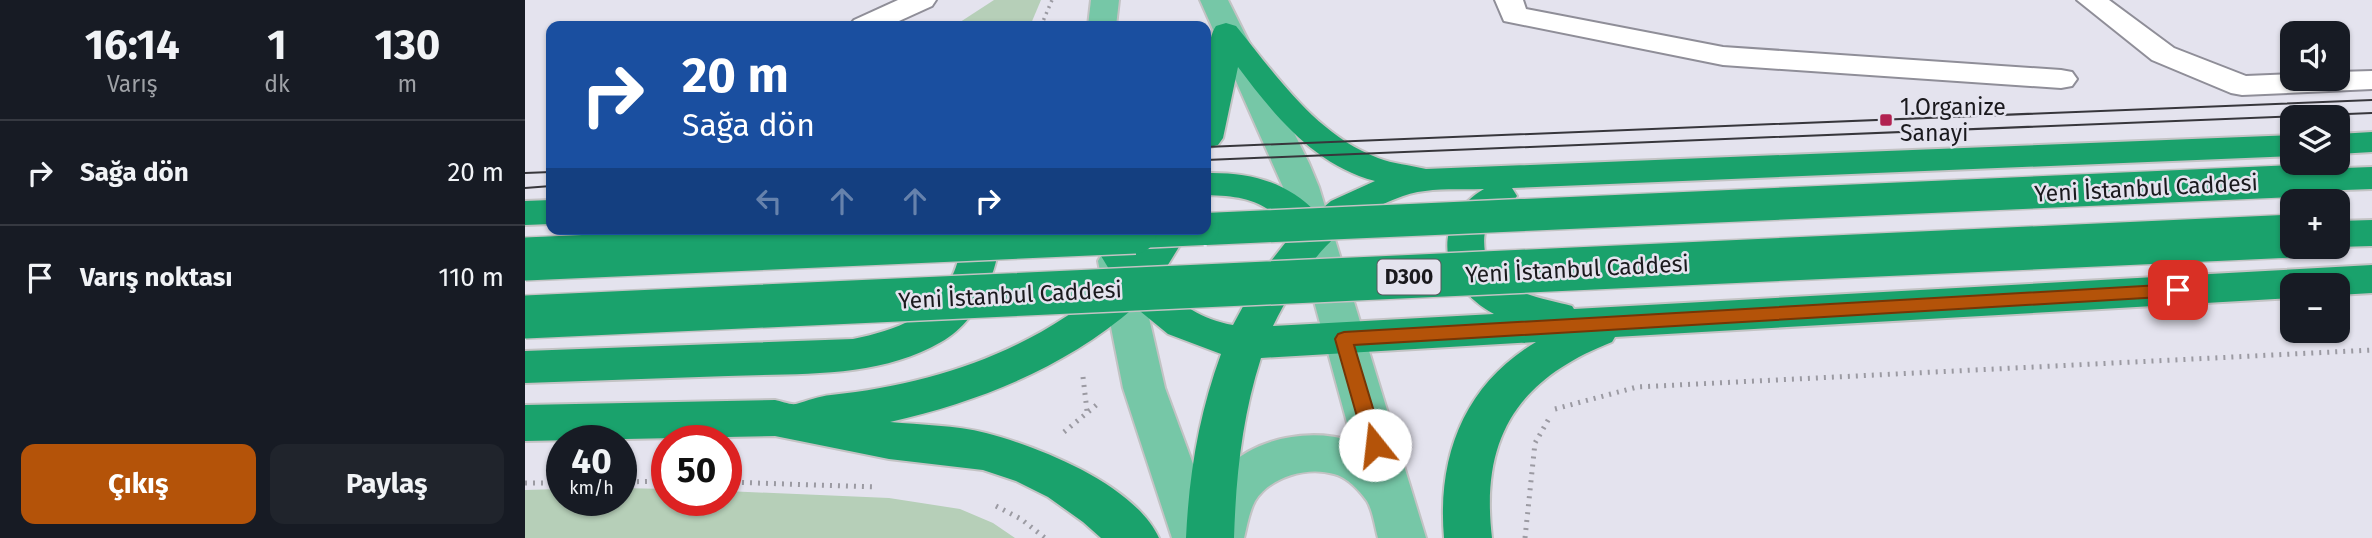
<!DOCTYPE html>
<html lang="tr">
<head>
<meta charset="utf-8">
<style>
	:root { --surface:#171b24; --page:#20242c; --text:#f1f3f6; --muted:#9ea1a6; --line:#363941; --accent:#b45309 }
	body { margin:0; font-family:"Fira Sans",sans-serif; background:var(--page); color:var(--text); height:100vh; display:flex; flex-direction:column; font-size:26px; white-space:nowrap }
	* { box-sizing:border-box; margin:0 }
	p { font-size:23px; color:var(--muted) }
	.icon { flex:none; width:38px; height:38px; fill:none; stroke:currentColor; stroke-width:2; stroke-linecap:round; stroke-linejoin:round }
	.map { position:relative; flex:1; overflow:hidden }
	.sheet { display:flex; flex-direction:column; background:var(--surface); width:525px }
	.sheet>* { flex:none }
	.hud { position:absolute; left:21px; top:21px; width:665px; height:214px; border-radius:14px; box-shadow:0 2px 5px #0004; background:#1a4fa0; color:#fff; overflow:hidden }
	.tools { position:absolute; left:1755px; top:21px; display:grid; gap:14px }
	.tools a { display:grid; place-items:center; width:70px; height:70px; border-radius:14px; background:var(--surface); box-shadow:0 2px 5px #0004; font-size:35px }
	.speed { position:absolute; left:21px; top:425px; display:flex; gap:14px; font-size:35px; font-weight:700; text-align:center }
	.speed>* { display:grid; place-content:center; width:91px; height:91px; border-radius:50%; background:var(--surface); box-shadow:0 2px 5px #0004; line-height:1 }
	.speed small { font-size:18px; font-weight:400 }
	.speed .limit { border:10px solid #d22; background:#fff; color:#111 }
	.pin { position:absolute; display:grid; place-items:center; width:60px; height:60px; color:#fff; margin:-30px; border-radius:14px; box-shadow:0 4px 10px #0006 }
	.me { position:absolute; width:77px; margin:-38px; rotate:344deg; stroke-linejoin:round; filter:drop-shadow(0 0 5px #0008) }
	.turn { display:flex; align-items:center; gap:24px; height:147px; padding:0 21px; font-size:32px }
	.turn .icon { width:91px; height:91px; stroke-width:2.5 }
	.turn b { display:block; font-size:49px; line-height:60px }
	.lanes { display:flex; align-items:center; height:66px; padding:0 21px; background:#0003; justify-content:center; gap:35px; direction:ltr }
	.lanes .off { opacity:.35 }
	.eta { display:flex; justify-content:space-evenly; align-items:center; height:119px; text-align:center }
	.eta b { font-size:42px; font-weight:700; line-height:49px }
	.action { display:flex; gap:14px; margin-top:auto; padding:14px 21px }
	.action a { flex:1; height:80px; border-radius:14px; background:var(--accent); color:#fff; font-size:28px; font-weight:700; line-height:80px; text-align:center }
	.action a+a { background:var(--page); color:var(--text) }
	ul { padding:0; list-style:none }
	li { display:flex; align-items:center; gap:21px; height:105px; padding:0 21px; border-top:2px solid var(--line) }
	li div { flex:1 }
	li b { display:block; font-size:26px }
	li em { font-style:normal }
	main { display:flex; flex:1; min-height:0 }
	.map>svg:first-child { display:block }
	.green { fill:#b6cfb8 }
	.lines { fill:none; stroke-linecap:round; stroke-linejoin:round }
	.minor-casing { stroke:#8f8e98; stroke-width:4 }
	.major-casing { stroke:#c3c3c4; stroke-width:4 }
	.highway-casing { stroke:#c3c3c4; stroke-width:4 }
	.path-far1 { stroke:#9b9aa2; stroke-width:3.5; stroke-dasharray:2 4.5; stroke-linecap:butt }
	.path { stroke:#9b9aa2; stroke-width:5; stroke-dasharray:2 6; stroke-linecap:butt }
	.minor { fill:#fff; fill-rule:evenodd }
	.major { fill:#76c7a7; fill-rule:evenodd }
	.highway { fill:#1aa26c; fill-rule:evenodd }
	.tram { stroke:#37363b; stroke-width:2 }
	.highway-bridge-far1-casing { stroke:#c3c3c4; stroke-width:35; stroke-linecap:butt }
	.highway-bridge-casing { stroke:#c3c3c4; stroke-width:46; stroke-linecap:butt }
	.highway-bridge-far1 { stroke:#1aa26c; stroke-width:32 }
	.highway-bridge { stroke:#1aa26c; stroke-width:43 }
	.route { fill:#b45309; stroke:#753606; stroke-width:2 }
	.poi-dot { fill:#b22251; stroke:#e4e3ee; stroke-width:2.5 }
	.labels { text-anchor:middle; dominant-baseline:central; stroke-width:5; stroke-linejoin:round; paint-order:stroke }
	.shield { fill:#e4e3ee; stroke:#57565c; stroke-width:2 }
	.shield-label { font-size:21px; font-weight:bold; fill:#1a191d }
	.poi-label { font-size:23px; fill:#1a191d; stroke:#e4e3ee; text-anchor:start }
	.street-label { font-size:23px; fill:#1a191d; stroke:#e4e3ee }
</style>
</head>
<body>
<main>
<section class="sheet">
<div class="eta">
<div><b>16:14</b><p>Varış</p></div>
<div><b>1</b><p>dk</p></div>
<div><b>130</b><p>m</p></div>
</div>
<ul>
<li><svg class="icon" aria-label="right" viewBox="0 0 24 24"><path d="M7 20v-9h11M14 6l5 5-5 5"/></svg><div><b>Sağa dön</b></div><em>20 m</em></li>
<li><svg class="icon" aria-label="arrive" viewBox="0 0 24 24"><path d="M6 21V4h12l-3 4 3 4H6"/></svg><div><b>Varış noktası</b></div><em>110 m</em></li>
</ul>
<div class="action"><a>Çıkış</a><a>Paylaş</a></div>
</section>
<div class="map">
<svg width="1847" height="538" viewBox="0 0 1847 538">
	<rect width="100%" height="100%" fill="#e4e3ee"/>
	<g class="green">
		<polygon points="469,0 516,0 505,26 429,26"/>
		<polygon points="96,488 142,489 142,500 201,500 201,491 364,498 435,509 468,523 490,538 0,538 0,490 37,489 37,500 96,500"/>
	</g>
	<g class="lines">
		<defs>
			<g id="minor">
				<polygon points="373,0 411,0 407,6 363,26 324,26 329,20"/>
				<polygon points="970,0 998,0 1001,9 1198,47 1536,70 1547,72 1552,79 1547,86 1536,88 1198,65 979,21"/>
				<polygon points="1552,0 1584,0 1649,48 1721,76 1768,74 1768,79 1813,79 1813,72 1847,71 1847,89 1717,95 1706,93 1627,60"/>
			</g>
			<g id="major">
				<polygon points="566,0 594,0 591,26 563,26"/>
				<path d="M 675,0 L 703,0 L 784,163 L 794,187 L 901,538 L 853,538 C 850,527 848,511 842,501 C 834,490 822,477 809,474 C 782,466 745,477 730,501 C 724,512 722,526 719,538 L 647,538 L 598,388 L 573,261 L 578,252 L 592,248 L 606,252 L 611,261 L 640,388 L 682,502 C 688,490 692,477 701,468 C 733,437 786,428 827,441 L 758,187 Z"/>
			</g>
			<g id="highway">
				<path d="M 701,23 L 711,26 C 751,75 791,135 853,158 C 868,164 885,165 901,169 L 1768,135 L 1768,156 L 987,188 L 992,196 C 984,209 968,212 962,226 C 958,235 959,244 960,253 C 967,293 1016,297 1047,306 L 1049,309 L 1847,265 L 1847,293 L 1813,295 L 1813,285 L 1768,285 L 1768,298 L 1090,337 L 1087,342 C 993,379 955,437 967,538 L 919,538 C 912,456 939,385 1011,342 L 736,358 C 717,417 711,476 709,538 L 661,538 C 664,474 674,414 696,354 L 643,334 L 610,307 C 539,368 456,401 365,422 C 396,425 430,425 461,433 C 515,447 610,485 634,538 L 576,538 L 558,522 L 523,497 L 491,481 L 458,470 L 364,459 L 250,436 L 0,441 L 0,405 L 250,400 C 256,401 265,405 271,404 C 282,401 294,396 306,395 C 410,384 508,351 588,281 L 590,279 L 570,246 L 576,237 L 589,233 L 602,237 L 612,253 L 628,229 L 665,229 L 633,281 C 653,304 678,320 708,325 L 735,275 L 768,233 C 742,201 721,196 681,195 L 681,173 C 724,172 761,181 792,213 L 806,201 L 850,181 C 789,165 749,115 713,67 L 698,138 L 693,145 L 681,148 C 681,122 677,45 691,26 ZM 959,189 C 903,222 915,285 969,314 L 748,326 C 776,268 815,218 878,196 C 903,187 933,190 959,189 Z"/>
				<polygon points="1847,132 1847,152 1813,154 1813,134"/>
				<polygon points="1847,167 1847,189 1792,191 1780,188 1774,180 1780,172 1792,169"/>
				<polygon points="26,200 26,224 0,225 0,201"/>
				<polygon points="1847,220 1847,246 1813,247 1813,221"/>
				<path d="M 431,229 L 468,229 C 478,248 470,267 463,285 C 454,308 438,330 416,342 C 353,379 273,373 203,376 C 135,378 68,381 0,383 L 0,351 L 328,339 C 371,330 411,317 429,272 C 435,258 437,244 431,229 Z"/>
			</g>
		</defs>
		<use href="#minor" class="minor-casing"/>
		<use href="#major" class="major-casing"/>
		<use href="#highway" class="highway-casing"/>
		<polyline class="path-far1" points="516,26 527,0"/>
		<g class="path">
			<polyline points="558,377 562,411"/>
			<polyline points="1030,409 1112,387 1847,350"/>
			<polyline points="539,432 575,402"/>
			<polyline points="96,482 142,481"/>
			<polyline points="201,482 351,487"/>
			<polyline points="0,483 37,483"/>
			<polyline points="471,506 496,519 520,538"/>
			<polyline points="1000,538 1010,443 1026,415"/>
		</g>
		<use href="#minor" class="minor"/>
		<use href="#major" class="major"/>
		<use href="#highway" class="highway"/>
		<g class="tram">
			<polyline points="681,147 1847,100"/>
			<polyline points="681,160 1847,113"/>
			<polyline points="0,173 26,172"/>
			<polyline points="0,188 26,186"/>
		</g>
		<defs>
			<g id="highway-bridge-far1">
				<polyline points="681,229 1792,180"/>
				<polyline points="571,234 678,229"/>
			</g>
			<g id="highway-bridge">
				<polyline points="0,259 610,232"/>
				<polyline points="0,317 1768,236"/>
			</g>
		</defs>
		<use href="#highway-bridge-far1" class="highway-bridge-far1-casing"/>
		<use href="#highway-bridge" class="highway-bridge-casing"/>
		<use href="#highway-bridge-far1" class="highway-bridge-far1"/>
		<use href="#highway-bridge" class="highway-bridge"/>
	</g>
	<polygon class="route" points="1653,284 1661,290 1653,296 829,345 859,445 856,451 850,453 843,451 840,445 810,339 813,334 819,332"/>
	<rect class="poi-dot" x="1354" y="113" width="14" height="14" rx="3.5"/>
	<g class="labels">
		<rect class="shield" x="852.5" y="259.5" width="63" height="35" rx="5"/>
		<g class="shield-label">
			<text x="884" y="277">D300</text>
		</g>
		<g class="poi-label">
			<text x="1375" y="107">1.Organize<tspan x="1375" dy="26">Sanayi</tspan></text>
		</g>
		<g class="street-label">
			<text transform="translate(1621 188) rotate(-3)">Yeni İstanbul Caddesi</text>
			<text transform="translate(1052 269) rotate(-3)">Yeni İstanbul Caddesi</text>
			<text transform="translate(485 295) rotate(-3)">Yeni İstanbul Caddesi</text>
		</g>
	</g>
</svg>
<div class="tools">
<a><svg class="icon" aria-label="sound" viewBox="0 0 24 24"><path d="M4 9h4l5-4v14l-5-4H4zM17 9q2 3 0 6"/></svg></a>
<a><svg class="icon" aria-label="layers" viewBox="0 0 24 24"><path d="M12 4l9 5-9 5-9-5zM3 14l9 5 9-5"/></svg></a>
<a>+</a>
<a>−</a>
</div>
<div class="speed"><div>40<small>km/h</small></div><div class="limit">50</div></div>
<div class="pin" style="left:1653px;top:290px;background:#d93025"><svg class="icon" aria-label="arrive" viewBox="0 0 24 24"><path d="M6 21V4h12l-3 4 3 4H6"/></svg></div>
<svg class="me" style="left:850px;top:445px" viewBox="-20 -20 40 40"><circle r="19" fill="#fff"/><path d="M0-13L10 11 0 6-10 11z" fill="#b45309"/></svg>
<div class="hud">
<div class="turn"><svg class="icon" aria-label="right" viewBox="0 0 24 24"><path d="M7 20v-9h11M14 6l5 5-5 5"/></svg><div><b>20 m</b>Sağa dön</div></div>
<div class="lanes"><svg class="icon off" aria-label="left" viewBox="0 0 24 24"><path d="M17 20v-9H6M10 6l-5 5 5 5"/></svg><svg class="icon off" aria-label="ahead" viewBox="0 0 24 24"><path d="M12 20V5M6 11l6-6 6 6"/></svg><svg class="icon off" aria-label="ahead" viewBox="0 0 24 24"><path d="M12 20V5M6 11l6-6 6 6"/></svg><svg class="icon" aria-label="right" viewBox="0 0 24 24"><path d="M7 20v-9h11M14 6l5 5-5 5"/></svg></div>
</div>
</div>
</main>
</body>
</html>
